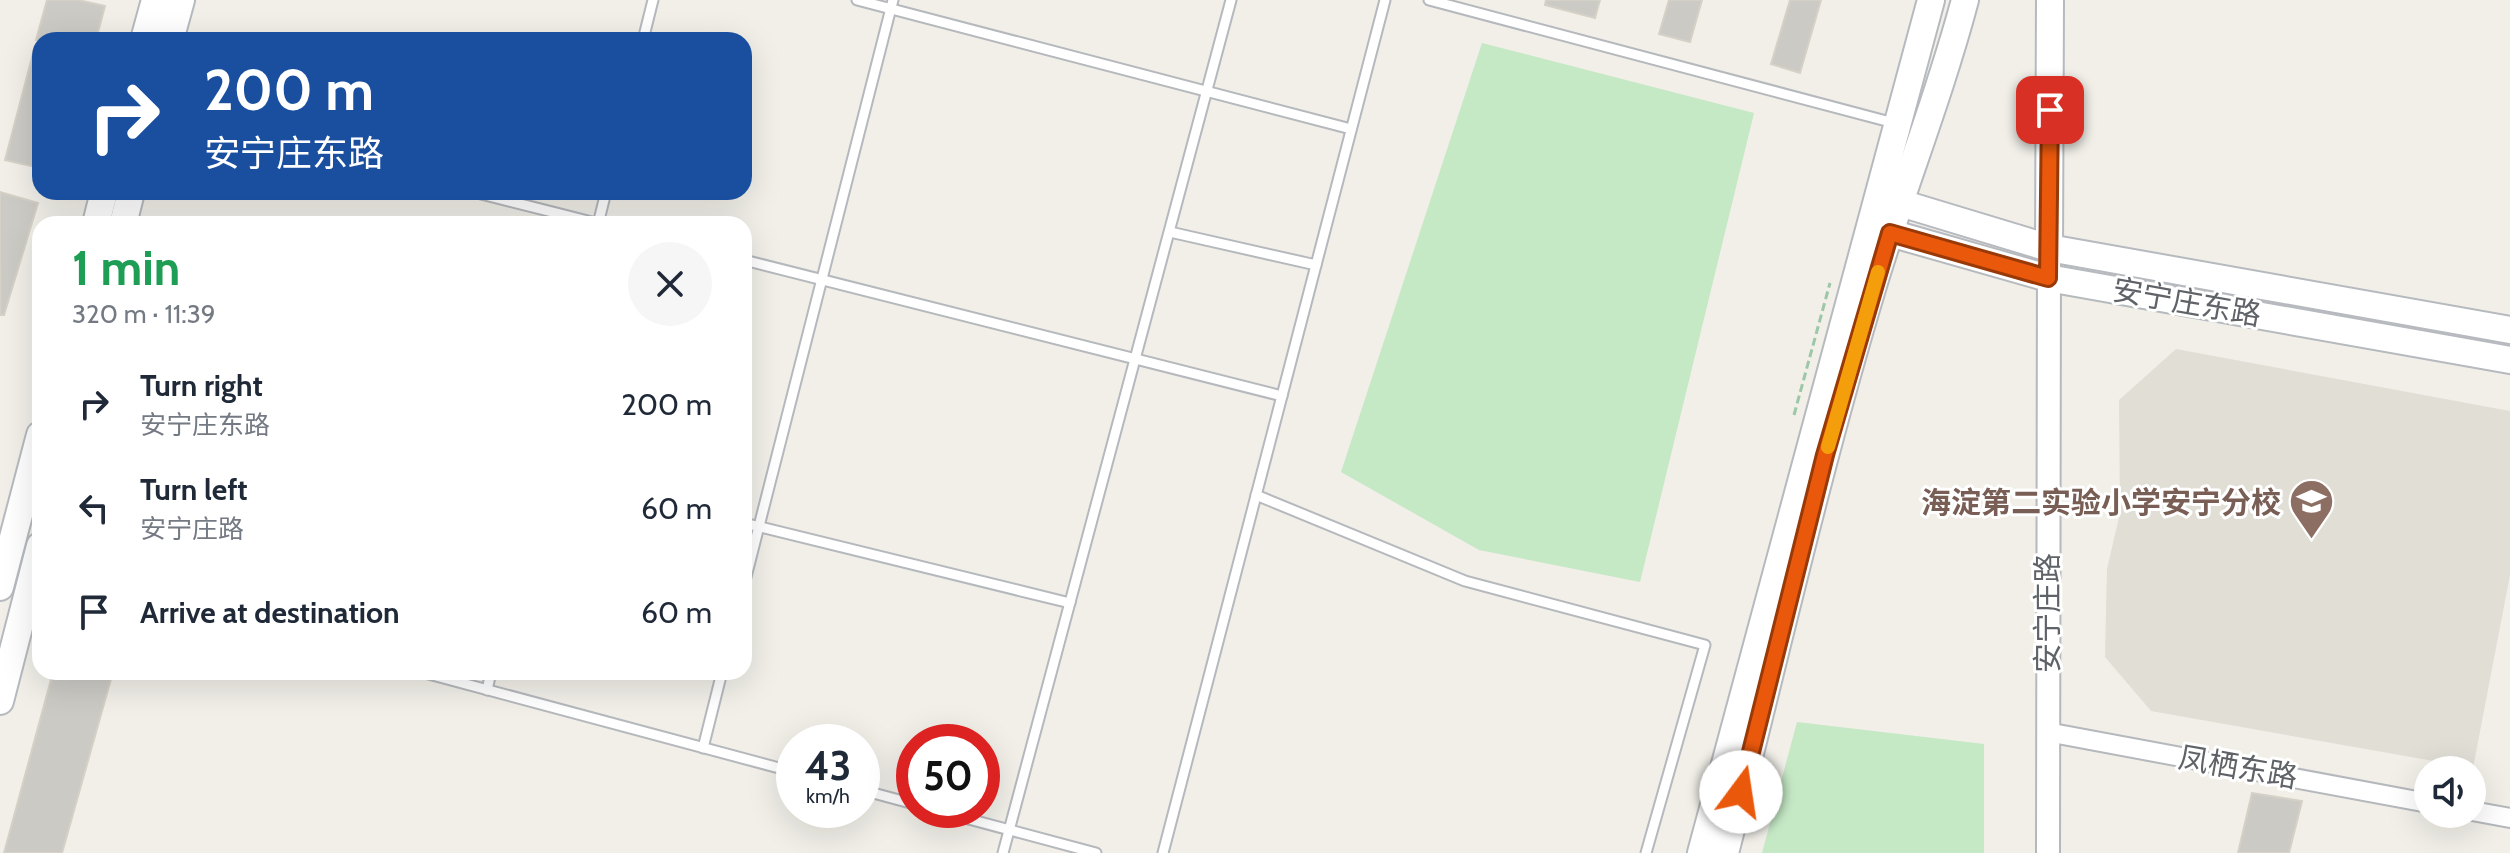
<!DOCTYPE html>
<html lang="en">
<head>
<meta charset="utf-8">
<style>
	:root { --surface:#fff; --page:#f6f6f7; --text:#1f2937; --muted:#747a83 }
	body { margin:0; font-family:Cabin,"Noto Sans SC",sans-serif; background:var(--page); color:var(--text); height:100vh; display:flex; flex-direction:column; font-size:30px; white-space:nowrap }
	* { box-sizing:border-box; margin:0 }
	p { font-size:26px; color:var(--muted) }
	.icon { flex:none; width:44px; height:44px; fill:none; stroke:currentColor; stroke-width:2; stroke-linecap:round; stroke-linejoin:round }
	.map { position:relative; flex:1; overflow:hidden }
	.details { position:absolute; left:32px; top:216px; width:720px; height:464px; display:flex; flex-direction:column; background:var(--surface); border-radius:24px; box-shadow:0 8px 32px #0002 }
	.details>* { flex:none }
	.guide { position:absolute; left:32px; top:32px; width:720px; height:168px; border-radius:24px; box-shadow:0 8px 32px #0002; background:#1a4fa0; color:#fff; overflow:hidden }
	.controls { position:absolute; left:2414px; top:756px; display:grid; gap:16px }
	.controls a { display:grid; place-items:center; width:72px; height:72px; border-radius:50%; background:var(--surface); box-shadow:0 8px 32px #0002; font-size:40px }
	.speed { position:absolute; left:776px; top:724px; display:flex; gap:16px; font-size:40px; font-weight:700; text-align:center }
	.speed>* { display:grid; place-content:center; width:104px; height:104px; border-radius:50%; background:var(--surface); box-shadow:0 8px 32px #0002; line-height:1 }
	.speed small { font-size:20px; font-weight:400 }
	.speed .limit { border:12px solid #d22; background:#fff; color:#111 }
	.pin { position:absolute; display:grid; place-items:center; width:68px; height:68px; color:#fff; margin:-34px; border-radius:16px; box-shadow:0 4px 12px #0006 }
	.me { position:absolute; width:88px; margin:-44px; rotate:14deg; stroke-linejoin:round; filter:drop-shadow(0 0 6px #0008) }
	.turn { display:flex; align-items:center; gap:28px; height:168px; padding:0 40px; font-size:36px }
	.turn .icon { width:104px; height:104px; stroke-width:2.5 }
	.turn b { display:block; font-size:56px; line-height:68px }
	.round { display:grid; place-items:center; flex:none; width:84px; height:84px; border-radius:42px; background:var(--page) }
	.head { display:flex; align-items:center; justify-content:space-between; height:136px; padding:0 40px }
	h1 { font-size:48px; font-weight:700; line-height:60px; color:#1e9e55 }
	ul { padding:0; list-style:none }
	li { display:flex; align-items:center; gap:24px; height:104px; padding:0 40px }
	li div { flex:1 }
	li b { display:block; font-size:30px }
	li em { font-style:normal }
	.map>svg:first-child { display:block }
	.education { fill:#e1ded6 }
	.green { fill:#c5e8c5 }
	.building { fill:#cccac5; stroke:#d6d1c6; stroke-width:2 }
	.lines { fill:none; stroke-linecap:round; stroke-linejoin:round }
	.service-casing { stroke:#b5b8bc; stroke-width:13 }
	.minor-casing { stroke:#b5b8bc; stroke-width:22 }
	.tertiary-casing { stroke:#b5b8bc; stroke-width:26 }
	.secondary-casing { stroke:#b6babf; stroke-width:30 }
	.path { stroke:#9cc7a9; stroke-width:3; stroke-dasharray:8 4; stroke-linecap:butt }
	.service { stroke:#fff; stroke-width:9 }
	.minor { stroke:#fff; stroke-width:18 }
	.tertiary { stroke:#fff; stroke-width:22 }
	.secondary { stroke:#fff; stroke-width:26 }
	.route-casing { stroke:#983908; stroke-width:20 }
	.route { stroke:#ea580c; stroke-width:14 }
	.slow { stroke:#f59e0b; stroke-width:14 }
	.labels { text-anchor:middle; dominant-baseline:central; stroke-width:6; stroke-linejoin:round; paint-order:stroke }
	.street-label { font-size:30px; fill:#5f6368; stroke:#fff }
	.education-label { font-size:30px; font-weight:bold; fill:#785e54; stroke:#fff; text-anchor:end }
</style>
</head>
<body>
<div class="map">
<svg width="2510" height="853" viewBox="0 0 2510 853">
	<rect width="100%" height="100%" fill="#f1efe8"/>
	<polygon class="education" points="2176,349 2510,411 2510,575 2473,768 2151,711 2105,657 2107,569 2120,513 2119,400"/>
	<g class="green">
		<polygon points="1482,43 1754,113 1640,582 1479,550 1341,472"/>
		<polygon points="1797,722 1984,744 1984,853 1762,853"/>
	</g>
	<g class="building">
		<polygon points="47,0 78,0 105,6 96,40 36,40"/>
		<polygon points="1546,0 1600,0 1595,18 1545,5"/>
		<polygon points="1669,0 1702,0 1690,42 1659,34"/>
		<polygon points="1790,0 1821,0 1800,73 1771,64"/>
		<polygon points="35,46 40,47 40,168 5,160"/>
		<polygon points="0,192 38,203 4,315 0,315"/>
		<polygon points="53,672 113,672 62,853 4,853"/>
		<polygon points="2252,793 2302,801 2289,853 2238,853"/>
	</g>
	<g class="lines">
		<defs>
			<g id="service">
				<polyline points="857,0 1351,129"/>
				<polyline points="1429,0 1894,123"/>
				<polyline points="643,40 653,0"/>
				<polyline points="473,192 600,224"/>
				<polyline points="598,224 606,192"/>
				<polyline points="1170,232 1316,265"/>
				<polyline points="744,260 1282,396"/>
				<polyline points="1256,495 1465,581 1705,645 1646,853"/>
				<polyline points="744,523 1070,603"/>
				<polyline points="744,585 893,0"/>
				<polyline points="421,672 794,772"/>
				<polyline points="487,690 491,672"/>
				<polyline points="703,748 722,672"/>
				<polyline points="862,790 914,804"/>
				<polyline points="935,810 1096,853"/>
				<polyline points="1003,853 1231,0"/>
				<polyline points="1163,853 1385,0"/>
			</g>
			<g id="minor">
				<polyline points="2047,732 2428,803"/>
				<polyline points="2472,811 2510,818"/>
			</g>
			<polyline id="tertiary" points="2048,853 2049,248"/>
			<g id="secondary">
				<polyline points="144,40 155,0"/>
				<polyline points="170,40 181,0"/>
				<polyline points="1884,198 2049,248 2510,330"/>
				<polyline points="96,224 104,192"/>
				<polyline points="123,224 131,192"/>
				<polyline points="1876,229 2048,278 2510,360"/>
				<polyline points="2049,248 2050,0"/>
				<polyline points="0,587 40,435"/>
				<polyline points="0,701 40,546"/>
				<polyline points="1701,853 1931,0"/>
				<path d="M 1725,853 C 1773,665 1816,475 1872,289 C 1901,192 1939,98 1965,0"/>
			</g>
		</defs>
		<use href="#service" class="service-casing"/>
		<use href="#minor" class="minor-casing"/>
		<use href="#tertiary" class="tertiary-casing"/>
		<use href="#secondary" class="secondary-casing"/>
		<polyline class="path" points="1794,415 1830,283"/>
		<use href="#service" class="service"/>
		<use href="#minor" class="minor"/>
		<use href="#tertiary" class="tertiary"/>
		<use href="#secondary" class="secondary"/>
	</g>
	<g class="lines">
		<defs>
			<polyline id="route" points="1741,792 1825,455 1890,233 2048,278 2050,110"/>
		</defs>
		<use href="#route" class="route-casing"/>
		<use href="#route" class="route"/>
		<polyline class="slow" points="1828,447 1878,272"/>
	</g>
	<defs>
		<symbol id="school-pin" viewBox="-11 -11 22 30"><path d="M0 17L-7.5 6A9.5 9.5 0 1 1 7.5 6Z" fill="#8d6e63" stroke="#fff"/><path d="M0-5L7-2L0 1L-7-2ZM-4 1L0 2.5L4 1V4Q0 6-4 4Z" fill="#fff"/></symbol>
	</defs>
	<g fill-rule="evenodd">
		<use href="#school-pin" x="2286" y="476" width="51" height="69"/>
	</g>
	<g class="labels">
		<g class="street-label">
			<text transform="translate(2187 302) rotate(10)">安宁庄东路</text>
			<text transform="translate(2047 613) rotate(-90)">安宁庄路</text>
			<text transform="translate(2238 767) rotate(10)">凤栖东路</text>
		</g>
		<g class="education-label">
			<text x="2281" y="502">海淀第二实验小学安宁分校</text>
		</g>
	</g>
</svg>
<div class="controls">
<a><svg class="icon" aria-label="sound" viewBox="0 0 24 24"><path d="M4 9h4l5-4v14l-5-4H4zM17 9q2 3 0 6"/></svg></a>
</div>
<div class="speed"><div>43<small>km/h</small></div><div class="limit">50</div></div>
<div class="pin" style="left:2050px;top:110px;background:#d93025"><svg class="icon" aria-label="arrive" viewBox="0 0 24 24"><path d="M6 21V4h12l-3 4 3 4H6"/></svg></div>
<svg class="me" style="left:1741px;top:792px" viewBox="-20 -20 40 40"><circle r="19" fill="#fff"/><path d="M0-13L10 11 0 6-10 11z" fill="#ea580c"/></svg>
<div class="guide">
<div class="turn"><svg class="icon" aria-label="right" viewBox="0 0 24 24"><path d="M7 20v-9h11M14 6l5 5-5 5"/></svg><div><b>200 m</b>安宁庄东路</div></div>
</div>
<section class="details">
<div class="head"><div><h1>1 min</h1><p>320 m · 11:39</p></div><a class="round"><svg class="icon" aria-label="close" viewBox="0 0 24 24"><path d="M6 6l12 12M18 6L6 18"/></svg></a></div>
<ul>
<li><svg class="icon" aria-label="right" viewBox="0 0 24 24"><path d="M7 20v-9h11M14 6l5 5-5 5"/></svg><div><b>Turn right</b><p>安宁庄东路</p></div><em>200 m</em></li>
<li><svg class="icon" aria-label="left" viewBox="0 0 24 24"><path d="M17 20v-9H6M10 6l-5 5 5 5"/></svg><div><b>Turn left</b><p>安宁庄路</p></div><em>60 m</em></li>
<li><svg class="icon" aria-label="arrive" viewBox="0 0 24 24"><path d="M6 21V4h12l-3 4 3 4H6"/></svg><div><b>Arrive at destination</b></div><em>60 m</em></li>
</ul>
</section>
</div>
</body>
</html>
